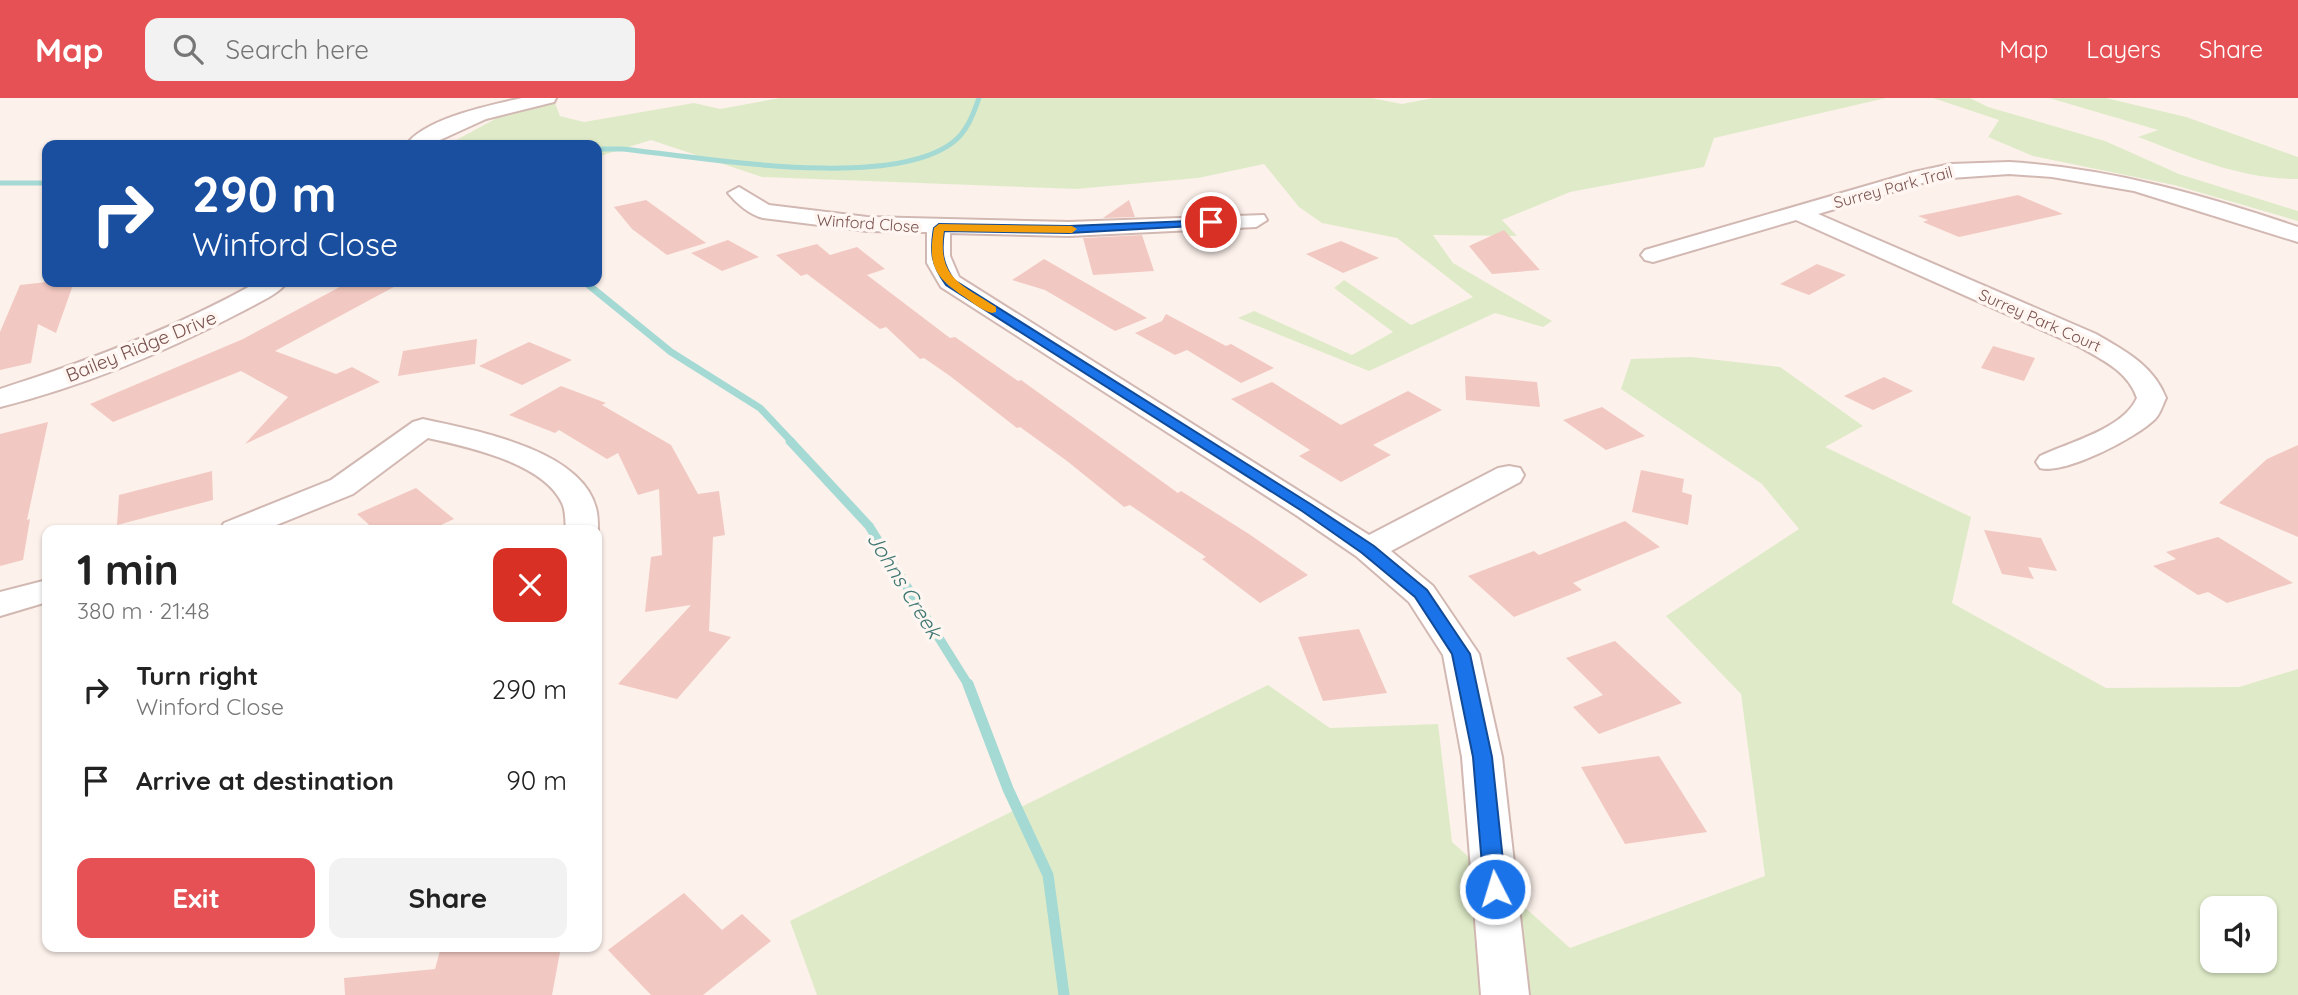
<!DOCTYPE html>
<html lang="en">
<head>
<meta charset="utf-8">
<style>
	:root { --surface:#fff; --page:#f2f2f2; --text:#222; --muted:#767676; --accent:#e65155 }
	body { margin:0; font-family:Quicksand,sans-serif; background:var(--page); color:var(--text); height:100vh; display:flex; flex-direction:column; font-size:26px; white-space:nowrap }
	* { box-sizing:border-box; margin:0 }
	p { font-size:23px; color:var(--muted) }
	.icon { flex:none; width:38px; height:38px; fill:none; stroke:currentColor; stroke-width:2; stroke-linecap:round; stroke-linejoin:round }
	.map { position:relative; flex:1; overflow:hidden }
	.details { position:absolute; left:42px; top:427px; width:560px; height:427px; display:flex; flex-direction:column; background:var(--surface); border-radius:14px; box-shadow:0 2px 5px #0004 }
	.details>* { flex:none }
	.banner { position:absolute; left:42px; top:42px; width:560px; height:147px; border-radius:14px; box-shadow:0 2px 5px #0004; background:#1a4fa0; color:#fff; overflow:hidden }
	.tools { position:absolute; left:2200px; top:798px; display:grid; gap:14px }
	.tools a { display:grid; place-items:center; width:77px; height:77px; border-radius:14px; background:var(--surface); box-shadow:0 2px 5px #0004; font-size:35px }
	.pin { position:absolute; display:grid; place-items:center; width:60px; height:60px; color:#fff; margin:-30px; border:4px solid #fff; border-radius:50%; box-shadow:0 2px 7px #0007 }
	.me { position:absolute; width:77px; margin:-38px; rotate:355deg; stroke-linejoin:round; filter:drop-shadow(0 0 5px #0008) }
	.turn { display:flex; align-items:center; gap:24px; height:147px; padding:0 35px; font-size:32px }
	.turn .icon { width:91px; height:91px; stroke-width:2.5 }
	.turn b { display:block; font-size:49px; line-height:60px }
	.round { display:grid; place-items:center; flex:none; width:74px; height:74px; border-radius:14px; background:var(--page) }
	.summary { display:flex; align-items:center; justify-content:space-between; height:119px; padding:0 35px }
	h1 { font-size:42px; font-weight:700; line-height:52px }
	.primary-button { display:flex; gap:14px; margin-top:auto; padding:14px 35px }
	.primary-button a { flex:1; height:80px; border-radius:14px; background:var(--accent); color:#fff; font-size:28px; font-weight:700; line-height:80px; text-align:center }
	.primary-button a+a { background:var(--page); color:var(--text) }
	ul { padding:0; list-style:none }
	li { display:flex; align-items:center; gap:21px; height:91px; padding:0 35px }
	li div { flex:1 }
	li b { display:block; font-size:26px }
	li em { font-style:normal }
	header { display:flex; align-items:center; gap:42px; box-sizing:border-box; height:98px; padding:0 35px; background:var(--accent); color:#fff }
	header strong { font-size:33px }
	nav { display:flex; gap:38px; margin-inline-start:auto; font-size:24px }
	.search { width:490px; height:63px; background:var(--page); display:flex; align-items:center; gap:18px; box-sizing:border-box; padding:0 24px; border-radius:14px; color:var(--muted); font-size:26px }
	.map>svg:first-child { display:block }
	.green { fill:#dfebc8; fill-rule:evenodd }
	.lines { fill:none; stroke-linecap:round; stroke-linejoin:round }
	.stream-far3 { stroke:#a4d9d4; stroke-width:5 }
	.stream-far2 { stroke:#a4d9d4; stroke-width:7 }
	.stream-far1 { stroke:#a4d9d4; stroke-width:9 }
	.stream { stroke:#a4d9d4; stroke-width:11 }
	.building { fill:#f2c9c2 }
	.minor-casing { stroke:#d2b8b2; stroke-width:4 }
	.minor { fill:#fff; fill-rule:evenodd }
	.route { fill:#1a73e8; stroke:#114b97; stroke-width:2 }
	.slow { fill:#f59e0b }
	.labels { text-anchor:middle; dominant-baseline:central; stroke-width:7; stroke-linejoin:round; paint-order:stroke }
	.far-street-label { font-size:16px; fill:#79514d; stroke:#fff6f2 }
	.street-label { font-size:19px; fill:#79514d; stroke:#fff6f2 }
	.water-label { font-size:21px; font-style:italic; fill:#3c7671; stroke:#fff6f2 }
</style>
</head>
<body>
<header>
<strong>Map</strong>
<div class="search"><svg class="icon" aria-label="search" viewBox="0 0 24 24"><circle cx="10" cy="10" r="6"/><path d="M15 15l6 6"/></svg>Search here</div>
<nav><a>Map</a><a>Layers</a><a>Share</a></nav>
</header>
<div class="map">
<svg width="2298" height="897" viewBox="0 0 2298 897">
	<rect width="100%" height="100%" fill="#fdf1eb"/>
	<g class="green">
		<polygon points="780,0 1371,0 1402,6 1433,0 1886,0 1714,40 1704,69 1570,94 1502,122 1517,138 1433,137 1453,165 1552,223 1543,229 1495,215 1369,273 1238,220 1254,213 1352,257 1393,234 1334,190 1344,182 1411,227 1473,199 1397,140 1322,125 1299,109 1264,66 1198,80 1076,91 762,79 651,42 597,59 597,47 447,47 497,20 555,5 560,18 584,24 694,5 720,11"/>
		<polygon points="1933,0 1970,0 1988,9 2105,43 2179,76 2298,113 2298,123 2174,87 2033,58 1988,39 1999,22"/>
		<path d="M 2049,0 L 2106,0 L 2186,19 L 2298,59 L 2298,81 C 2240,81 2191,59 2138,39 L 2158,32 Z"/>
		<path d="M 1691,259 L 1780,269 L 1863,328 L 1825,349 L 1971,419 L 1952,505 L 2106,590 L 2239,589 L 2298,571 L 2298,897 L 817,897 L 790,823 L 1268,587 L 1330,630 L 1438,626 L 1452,744 L 1570,850 L 1765,778 L 1741,596 L 1666,518 L 1799,431 L 1762,386 L 1621,291 L 1631,261 ZM 2212,810 L 2264,810 L 2264,863 L 2212,863 Z"/>
	</g>
	<g class="lines">
		<g class="stream-far3">
			<path d="M 597,51 L 622,51 C 701,59 887,93 952,45 C 967,34 973,17 979,0"/>
			<polyline points="0,85 47,85"/>
		</g>
		<polyline class="stream-far2" points="585,184 671,254 760,310 792,344"/>
		<polyline class="stream-far1" points="790,343 869,428 969,588"/>
		<polyline class="stream" points="968,586 1008,691 1048,777 1064,897"/>
	</g>
	<g class="building">
		<polygon points="2018,97 2063,116 1959,139 1923,124 1928,122 1918,118"/>
		<polygon points="646,102 706,145 667,157 632,131 614,109"/>
		<polygon points="1129,102 1135,119 1103,120"/>
		<polygon points="1504,132 1540,172 1492,176 1469,148"/>
		<polygon points="1142,137 1154,173 1093,177 1083,140"/>
		<polygon points="728,142 759,159 722,173 691,155"/>
		<polygon points="1341,143 1379,160 1343,175 1306,156"/>
		<polygon points="817,146 830,157 857,149 885,171 867,177 950,240 955,239 1018,283 1021,282 1178,395 1181,393 1249,436 1308,477 1260,505 1202,461 1206,459 1130,407 1124,409 1067,363 1020,329 1017,330 950,278 924,260 920,261 886,229 880,231 807,176 801,178 776,157"/>
		<polygon points="1044,161 1147,220 1115,233 1045,192 1012,182"/>
		<polygon points="1817,166 1846,177 1809,197 1780,186"/>
		<polygon points="47,184 74,184 56,235 38,226 31,265 0,272 0,234 20,187"/>
		<polygon points="349,184 403,184 275,253 336,276 352,269 380,284 245,346 288,299 241,273 113,324 90,306 243,241"/>
		<polygon points="1166,216 1226,248 1231,246 1274,270 1241,285 1187,252 1175,257 1135,235 1162,223"/>
		<polygon points="477,241 475,266 398,278 403,253"/>
		<polygon points="529,244 572,262 522,287 479,268"/>
		<polygon points="1993,248 2035,260 2024,283 1981,270"/>
		<polygon points="1465,278 1537,284 1540,309 1466,302"/>
		<polygon points="1884,279 1913,293 1873,312 1844,298"/>
		<polygon points="1272,284 1341,327 1408,293 1442,312 1373,347 1391,357 1341,384 1299,358 1310,352 1231,301"/>
		<polygon points="561,288 606,305 602,307 671,347 698,396 719,393 725,437 713,439 709,533 731,539 677,601 618,586 691,507 645,514 651,459 662,457 659,391 638,397 618,355 607,361 559,332 555,335 509,317"/>
		<polygon points="1602,309 1645,338 1606,352 1563,322"/>
		<polygon points="48,324 27,422 30,421 23,462 0,468 0,336"/>
		<polygon points="2298,347 2298,439 2219,405 2267,361"/>
		<polygon points="1641,372 1684,381 1682,394 1692,397 1688,427 1632,414"/>
		<polygon points="212,373 213,402 117,427 119,397"/>
		<polygon points="416,390 454,421 430,432 375,432 357,416"/>
		<polygon points="1625,423 1660,449 1573,485 1582,492 1514,519 1468,478 1534,453 1539,457"/>
		<polygon points="1984,432 2041,440 2057,473 2028,469 2034,481 2002,476"/>
		<polygon points="2218,439 2293,485 2227,505 2208,494 2198,497 2153,468 2176,461 2166,454"/>
		<polygon points="1359,531 1387,595 1323,603 1298,539"/>
		<polygon points="1615,543 1682,605 1599,636 1573,609 1603,597 1566,560"/>
		<polygon points="1659,658 1707,734 1625,746 1581,669"/>
		<polygon points="684,795 722,832 742,816 771,843 703,897 651,897 608,852"/>
		<polygon points="441,849 561,849 552,897 345,897 344,880 435,871"/>
	</g>
	<g class="lines">
		<defs>
			<g id="minor">
				<path d="M 522,0 L 556,0 L 554,4 L 486,21 L 429,47 L 406,47 C 425,20 491,7 522,0 Z"/>
				<path d="M 2009,64 C 2110,70 2203,97 2298,129 L 2298,144 L 2134,93 L 2052,79 L 2009,76 L 1936,81 L 1818,116 L 2096,236 C 2125,253 2153,267 2166,300 C 2163,306 2161,314 2156,320 C 2138,339 2065,377 2040,370 L 2036,364 L 2040,358 C 2070,344 2123,331 2137,300 C 2128,273 2101,261 2078,248 L 1796,122 L 1653,164 L 1645,162 L 1641,157 L 1645,152 L 1914,74 L 1951,66 Z"/>
				<path d="M 739,89 L 769,107 L 867,119 L 1069,124 L 1264,117 L 1267,122 L 1256,129 L 1069,138 L 950,135 L 950,158 L 959,179 L 1369,437 L 1498,370 L 1509,368 L 1520,370 L 1524,377 L 1520,384 L 1391,453 L 1433,488 L 1479,556 L 1502,659 L 1529,897 L 1481,897 L 1462,659 L 1443,557 L 1409,504 L 1356,458 L 1296,417 L 941,189 L 927,165 L 927,134 L 867,133 L 763,120 C 750,117 736,105 728,95 Z"/>
				<path d="M 258,184 L 287,184 C 278,197 257,205 243,213 C 167,253 84,288 0,309 L 0,291 C 89,263 176,230 258,184 Z"/>
				<path d="M 423,321 C 473,332 581,351 596,410 C 598,417 598,425 598,432 L 566,432 C 565,424 566,413 562,405 C 543,365 469,349 428,340 L 353,396 L 264,432 L 220,432 L 224,425 L 331,382 L 413,324 Z"/>
				<polygon points="47,482 47,504 0,518 0,494"/>
			</g>
		</defs>
		<use href="#minor" class="minor-casing"/>
		<use href="#minor" class="minor"/>
	</g>
	<path class="route" d="M 1214,122 L 1216,124 L 1211,127 L 1069,135 L 944,133 C 941,153 942,165 954,182 L 1312,407 L 1374,448 L 1427,492 L 1470,556 L 1492,659 L 1506,791 L 1503,798 L 1495,800 L 1487,798 L 1484,791 L 1473,659 L 1452,556 L 1415,499 L 1362,455 L 1302,413 L 946,187 C 931,166 930,154 934,130 L 939,126 L 1069,128 Z"/>
	<path class="slow" d="M 939,126 L 1072,128 L 1077,131 L 1072,135 L 944,133 C 937,180 961,186 996,209 L 996,214 L 992,215 C 981,212 972,204 963,198 C 933,178 928,165 934,130 Z"/>
	<g class="labels">
		<g class="far-street-label">
			<text transform="translate(1893 89) rotate(-15)">Surrey Park Trail</text>
			<text transform="translate(868 125) rotate(4)">Winford Close</text>
			<text transform="translate(2040 222) rotate(24)">Surrey Park Court</text>
		</g>
		<g class="street-label">
			<text transform="translate(141 248) rotate(-22)">Bailey Ridge Drive</text>
		</g>
		<g class="water-label">
			<text transform="translate(905 487) rotate(58)">Johns Creek</text>
		</g>
	</g>
</svg>
<div class="tools">
<a><svg class="icon" aria-label="sound" viewBox="0 0 24 24"><path d="M4 9h4l5-4v14l-5-4H4zM17 9q2 3 0 6"/></svg></a>
</div>
<div class="pin" style="left:1211px;top:124px;background:#d93025"><svg class="icon" aria-label="arrive" viewBox="0 0 24 24"><path d="M6 21V4h12l-3 4 3 4H6"/></svg></div>
<svg class="me" style="left:1495px;top:791px" viewBox="-20 -20 40 40"><circle r="17" fill="#1a73e8" stroke="#fff" stroke-width="3"/><path d="M0-11L8 9 0 5-8 9z" fill="#fff"/></svg>
<div class="banner">
<div class="turn"><svg class="icon" aria-label="right" viewBox="0 0 24 24"><path d="M7 20v-9h11M14 6l5 5-5 5"/></svg><div><b>290 m</b>Winford Close</div></div>
</div>
<section class="details">
<div class="summary"><div><h1>1 min</h1><p>380 m · 21:48</p></div><a class="round" style="background:#d93025;color:#fff"><svg class="icon" aria-label="close" viewBox="0 0 24 24"><path d="M6 6l12 12M18 6L6 18"/></svg></a></div>
<ul>
<li><svg class="icon" aria-label="right" viewBox="0 0 24 24"><path d="M7 20v-9h11M14 6l5 5-5 5"/></svg><div><b>Turn right</b><p>Winford Close</p></div><em>290 m</em></li>
<li><svg class="icon" aria-label="arrive" viewBox="0 0 24 24"><path d="M6 21V4h12l-3 4 3 4H6"/></svg><div><b>Arrive at destination</b></div><em>90 m</em></li>
</ul>
<div class="primary-button"><a>Exit</a><a>Share</a></div>
</section>
</div>
</body>
</html>
